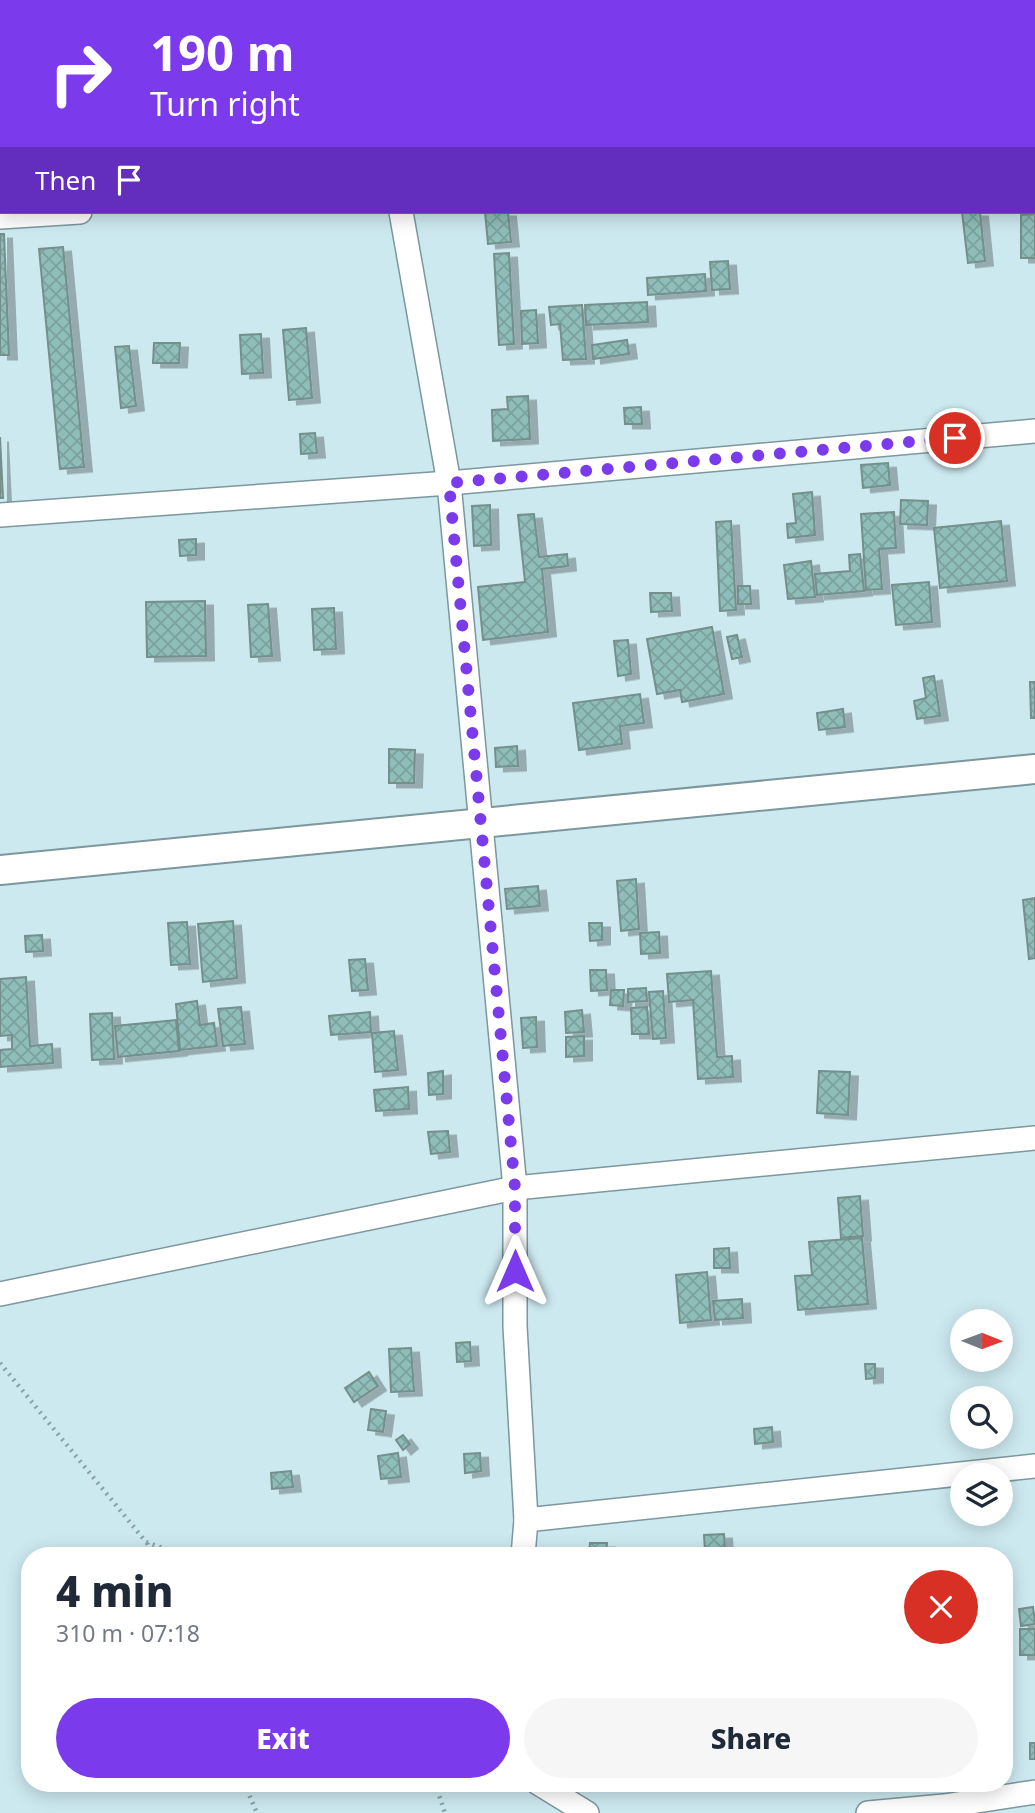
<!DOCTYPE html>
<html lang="en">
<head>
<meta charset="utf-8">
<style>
	:root { --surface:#fff; --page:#f6f6f7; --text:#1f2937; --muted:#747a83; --accent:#7c3aed }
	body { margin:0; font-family:"Noto Sans",sans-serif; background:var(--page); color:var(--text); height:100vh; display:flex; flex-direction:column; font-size:26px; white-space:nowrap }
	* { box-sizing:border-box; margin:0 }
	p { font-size:23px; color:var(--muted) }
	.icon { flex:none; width:38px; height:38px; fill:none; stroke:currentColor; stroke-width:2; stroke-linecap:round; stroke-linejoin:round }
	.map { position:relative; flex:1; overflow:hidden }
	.details { position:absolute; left:21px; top:1547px; width:992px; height:245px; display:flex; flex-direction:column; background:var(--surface); border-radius:28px; box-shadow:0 4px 18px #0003 }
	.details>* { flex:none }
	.banner { position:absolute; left:0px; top:0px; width:1036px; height:214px; box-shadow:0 4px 18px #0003; background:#7c3aed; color:#fff; overflow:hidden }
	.needle { width:46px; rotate:91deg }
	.buttons { position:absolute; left:950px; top:1309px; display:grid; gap:14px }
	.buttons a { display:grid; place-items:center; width:63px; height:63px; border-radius:50%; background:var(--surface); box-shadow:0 4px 18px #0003; font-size:35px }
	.pin { position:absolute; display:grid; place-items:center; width:60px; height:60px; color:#fff; margin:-30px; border:4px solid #fff; border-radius:50%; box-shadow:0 2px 7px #0007 }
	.me { position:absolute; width:77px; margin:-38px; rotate:0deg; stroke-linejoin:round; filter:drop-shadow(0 0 5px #0008) }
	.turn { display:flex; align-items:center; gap:24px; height:147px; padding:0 35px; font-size:32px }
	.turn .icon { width:91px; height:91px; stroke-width:2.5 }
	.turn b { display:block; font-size:49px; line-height:60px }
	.then { display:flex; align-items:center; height:66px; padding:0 35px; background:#0003; gap:14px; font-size:26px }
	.round { display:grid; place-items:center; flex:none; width:74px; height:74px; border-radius:37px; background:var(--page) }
	.overview { display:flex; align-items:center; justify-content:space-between; height:119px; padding:0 35px }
	h1 { font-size:42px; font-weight:800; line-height:52px }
	.primary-button { display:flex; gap:14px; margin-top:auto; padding:14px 35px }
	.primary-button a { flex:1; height:80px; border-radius:42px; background:var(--accent); color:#fff; font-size:28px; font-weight:800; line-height:80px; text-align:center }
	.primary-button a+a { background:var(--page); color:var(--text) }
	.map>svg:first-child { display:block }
	.building { fill:url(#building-cross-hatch); stroke:#748f8c; stroke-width:2; filter:url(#shadow) }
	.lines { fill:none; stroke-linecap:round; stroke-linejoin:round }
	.minor-casing { stroke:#7c979d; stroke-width:26 }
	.tertiary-casing { stroke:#7c979d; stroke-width:32 }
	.path { stroke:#8ba1a6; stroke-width:4.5; stroke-dasharray:2 5; stroke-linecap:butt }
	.minor { stroke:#fff; stroke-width:23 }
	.tertiary { stroke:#fff; stroke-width:28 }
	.route { stroke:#7c3aed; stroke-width:12; stroke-dasharray:0 21.6 }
</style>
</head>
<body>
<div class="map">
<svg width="1035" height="1813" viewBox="0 0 1035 1813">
	<defs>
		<pattern id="building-cross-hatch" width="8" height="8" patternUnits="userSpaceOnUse" patternTransform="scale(1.75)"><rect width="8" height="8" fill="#8fbdb9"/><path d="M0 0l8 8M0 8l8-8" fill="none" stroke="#7aa29f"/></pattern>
		<filter id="shadow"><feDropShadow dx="8" dy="4.5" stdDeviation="0" flood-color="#0004"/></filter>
	</defs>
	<rect width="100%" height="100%" fill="#cde9f0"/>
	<g class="building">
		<polygon points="0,34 2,34 0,75"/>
		<polygon points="485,212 508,212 511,242 488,244"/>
		<polygon points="962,212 980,212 985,261 968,263"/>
		<polygon points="1035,214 1035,258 1021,258 1021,215"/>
		<polygon points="0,234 4,234 9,355 0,355"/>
		<polygon points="63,247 84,467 60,469 39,249"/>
		<polygon points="509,253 514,344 499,345 494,254"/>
		<polygon points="728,261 730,289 712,290 710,262"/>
		<polygon points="705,274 706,291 648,295 647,278"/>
		<polygon points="647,302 648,322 586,325 585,305"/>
		<polygon points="582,305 586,359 563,360 560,324 551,325 549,307"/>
		<polygon points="536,310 538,343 522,344 521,311"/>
		<polygon points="306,328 312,398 289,400 283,330"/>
		<polygon points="261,334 263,373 242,374 240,335"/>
		<polygon points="627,340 629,354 593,359 592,345"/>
		<polygon points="154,343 180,343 179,363 153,363"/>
		<polygon points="129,346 136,406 121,408 115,347"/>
		<polygon points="528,396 530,439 493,441 492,410 508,409 507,397"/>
		<polygon points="641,407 642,424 625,424 624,408"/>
		<polygon points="315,433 317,453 301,454 300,434"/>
		<polygon points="0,437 3,498 0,498"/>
		<polygon points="888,463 890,485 863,488 861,465"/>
		<polygon points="812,492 815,535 788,538 787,524 796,523 793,494"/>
		<polygon points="901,500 928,501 927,525 900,524"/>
		<polygon points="490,505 491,545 474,546 472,506"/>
		<polygon points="894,512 896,548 879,549 882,589 866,590 861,514"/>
		<polygon points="534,514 539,557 567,554 568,566 542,569 548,632 483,640 478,587 525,582 518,515"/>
		<polygon points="731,521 736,610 720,611 716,522"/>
		<polygon points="1001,521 1007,581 940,588 934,528"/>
		<polygon points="196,539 196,555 180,556 179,540"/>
		<polygon points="860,554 864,591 817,595 815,574 850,571 849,555"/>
		<polygon points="811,561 815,597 788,599 784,565"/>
		<polygon points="929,582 932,622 896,625 892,585"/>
		<polygon points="738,586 750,586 751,604 738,604"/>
		<polygon points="650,593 671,593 672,611 651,612"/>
		<polygon points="205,601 206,656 147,657 146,602"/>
		<polygon points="268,604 272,656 251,657 248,605"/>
		<polygon points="334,608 336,649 314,650 312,609"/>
		<polygon points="712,627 724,694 682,702 680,690 657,694 647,639"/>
		<polygon points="737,635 742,657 732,659 727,637"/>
		<polygon points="628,640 631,674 618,676 614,641"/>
		<polygon points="934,676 940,716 917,719 914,701 926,698 923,678"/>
		<polygon points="1030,682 1035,682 1035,718 1031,718"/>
		<polygon points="640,694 644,723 620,726 622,744 579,750 573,703"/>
		<polygon points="843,709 845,727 819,730 817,713"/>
		<polygon points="517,746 518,766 496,767 495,748"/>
		<polygon points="389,749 415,750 414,783 389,783"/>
		<polygon points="636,879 639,929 621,931 617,881"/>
		<polygon points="538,886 540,906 507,909 505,889"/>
		<polygon points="1035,898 1035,958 1029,959 1023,900"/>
		<polygon points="233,921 237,978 203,982 198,924"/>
		<polygon points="187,922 190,964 171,965 168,923"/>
		<polygon points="589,923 602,923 602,940 590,941"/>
		<polygon points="659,932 660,953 641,954 640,933"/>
		<polygon points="42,935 43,951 26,952 25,936"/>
		<polygon points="365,959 368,990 352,991 349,960"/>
		<polygon points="590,970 606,970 607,990 591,991"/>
		<polygon points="711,971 717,1057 732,1056 733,1077 698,1079 693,1000 669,1002 667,974"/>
		<polygon points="26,977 30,1046 52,1044 53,1063 0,1067 0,1050 12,1049 12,1035 0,1036 0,979"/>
		<polygon points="646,988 647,1001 628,1002 628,989"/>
		<polygon points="611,990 624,990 623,1006 610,1005"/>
		<polygon points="663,991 666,1038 653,1039 649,992"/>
		<polygon points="197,1001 200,1025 214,1023 217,1046 180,1050 176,1004"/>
		<polygon points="241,1007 245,1044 223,1046 218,1009"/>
		<polygon points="647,1007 649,1034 632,1034 631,1008"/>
		<polygon points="582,1010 584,1032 566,1033 565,1012"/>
		<polygon points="370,1012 371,1032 331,1035 329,1016"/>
		<polygon points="112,1013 114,1059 92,1060 90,1014"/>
		<polygon points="536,1017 537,1047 523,1048 521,1018"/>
		<polygon points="176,1020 179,1051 118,1057 115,1026"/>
		<polygon points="394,1031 398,1070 375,1072 372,1033"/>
		<polygon points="584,1036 584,1056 566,1057 566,1037"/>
		<polygon points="443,1071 443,1094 429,1095 428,1073"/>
		<polygon points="819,1071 850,1072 848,1115 817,1113"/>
		<polygon points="408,1087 409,1109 376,1111 374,1090"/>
		<polygon points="448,1131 450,1152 431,1154 428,1132"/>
		<polygon points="860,1196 863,1236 841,1238 838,1198"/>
		<polygon points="862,1238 868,1304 798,1310 795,1276 812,1275 809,1242"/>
		<polygon points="729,1248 730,1268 714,1268 714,1249"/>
		<polygon points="707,1272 711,1320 680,1323 676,1275"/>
		<polygon points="742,1299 743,1318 715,1320 713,1301"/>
		<polygon points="470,1342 471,1361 457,1362 456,1343"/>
		<polygon points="411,1348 414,1391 391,1392 389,1349"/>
		<polygon points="865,1364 875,1364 875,1378 866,1379"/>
		<polygon points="369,1372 378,1386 354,1402 345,1388"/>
		<polygon points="371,1409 386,1411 383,1432 368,1430"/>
		<polygon points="772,1427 773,1442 755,1444 754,1429"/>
		<polygon points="403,1435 410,1444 403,1450 396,1440"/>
		<polygon points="398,1453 401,1477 381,1479 378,1456"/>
		<polygon points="480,1453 481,1471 465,1473 464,1454"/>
		<polygon points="291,1471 293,1487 272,1489 271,1473"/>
		<polygon points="724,1534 725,1550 705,1552 704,1535"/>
		<polygon points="590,1543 607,1543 606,1556 589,1556"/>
		<polygon points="1033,1607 1035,1624 1021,1626 1019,1609"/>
		<rect x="1020" y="1629" width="15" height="26"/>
		<rect x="1030" y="1743" width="5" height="16"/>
	</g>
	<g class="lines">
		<defs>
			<g id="minor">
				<polyline points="385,0 385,2"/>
				<polyline points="401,212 449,483 515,1188 515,1326 526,1520"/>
				<polyline points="0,217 80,212"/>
				<polyline points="0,515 449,483 1035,431"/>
				<polyline points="0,1294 515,1188 1035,1138"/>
				<polyline points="523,1556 526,1520 1035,1466"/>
				<polyline points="538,1783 587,1813"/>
				<polyline points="868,1813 944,1806 1035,1792"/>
			</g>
			<polyline id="tertiary" points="0,870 1035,769"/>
		</defs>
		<use href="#minor" class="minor-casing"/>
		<use href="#tertiary" class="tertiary-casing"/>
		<g class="path">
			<polyline points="0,1363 146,1542 185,1556"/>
			<polyline points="147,1543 152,1556"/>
			<polyline points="244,1783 257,1813"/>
			<polyline points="435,1783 445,1813"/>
		</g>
		<use href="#minor" class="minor"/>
		<use href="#tertiary" class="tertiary"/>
	</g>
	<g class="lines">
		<polyline class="route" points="515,1271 515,1188 449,483 955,438"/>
	</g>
</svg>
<div class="buttons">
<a><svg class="needle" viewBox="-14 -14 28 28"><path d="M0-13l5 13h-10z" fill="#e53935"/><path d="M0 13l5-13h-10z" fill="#747a83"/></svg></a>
<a><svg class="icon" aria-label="search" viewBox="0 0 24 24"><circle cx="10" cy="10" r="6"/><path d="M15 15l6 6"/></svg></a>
<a><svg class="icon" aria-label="layers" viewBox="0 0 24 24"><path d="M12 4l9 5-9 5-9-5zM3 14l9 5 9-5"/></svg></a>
</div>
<div class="pin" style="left:955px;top:438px;background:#d93025"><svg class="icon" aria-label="arrive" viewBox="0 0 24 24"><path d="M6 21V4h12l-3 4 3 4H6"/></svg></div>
<svg class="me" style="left:515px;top:1271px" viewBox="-20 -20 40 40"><path d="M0-17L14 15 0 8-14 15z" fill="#7c3aed" stroke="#fff" stroke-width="4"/></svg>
<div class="banner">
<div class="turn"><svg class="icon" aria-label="right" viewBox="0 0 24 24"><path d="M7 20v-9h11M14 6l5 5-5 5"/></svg><div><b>190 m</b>Turn right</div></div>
<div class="then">Then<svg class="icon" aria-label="arrive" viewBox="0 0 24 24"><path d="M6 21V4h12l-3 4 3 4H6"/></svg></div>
</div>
<section class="details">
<div class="overview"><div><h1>4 min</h1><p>310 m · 07:18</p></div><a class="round" style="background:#d93025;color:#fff"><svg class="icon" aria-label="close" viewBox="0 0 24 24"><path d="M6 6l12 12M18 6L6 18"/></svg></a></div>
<div class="primary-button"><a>Exit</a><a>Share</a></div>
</section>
</div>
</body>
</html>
